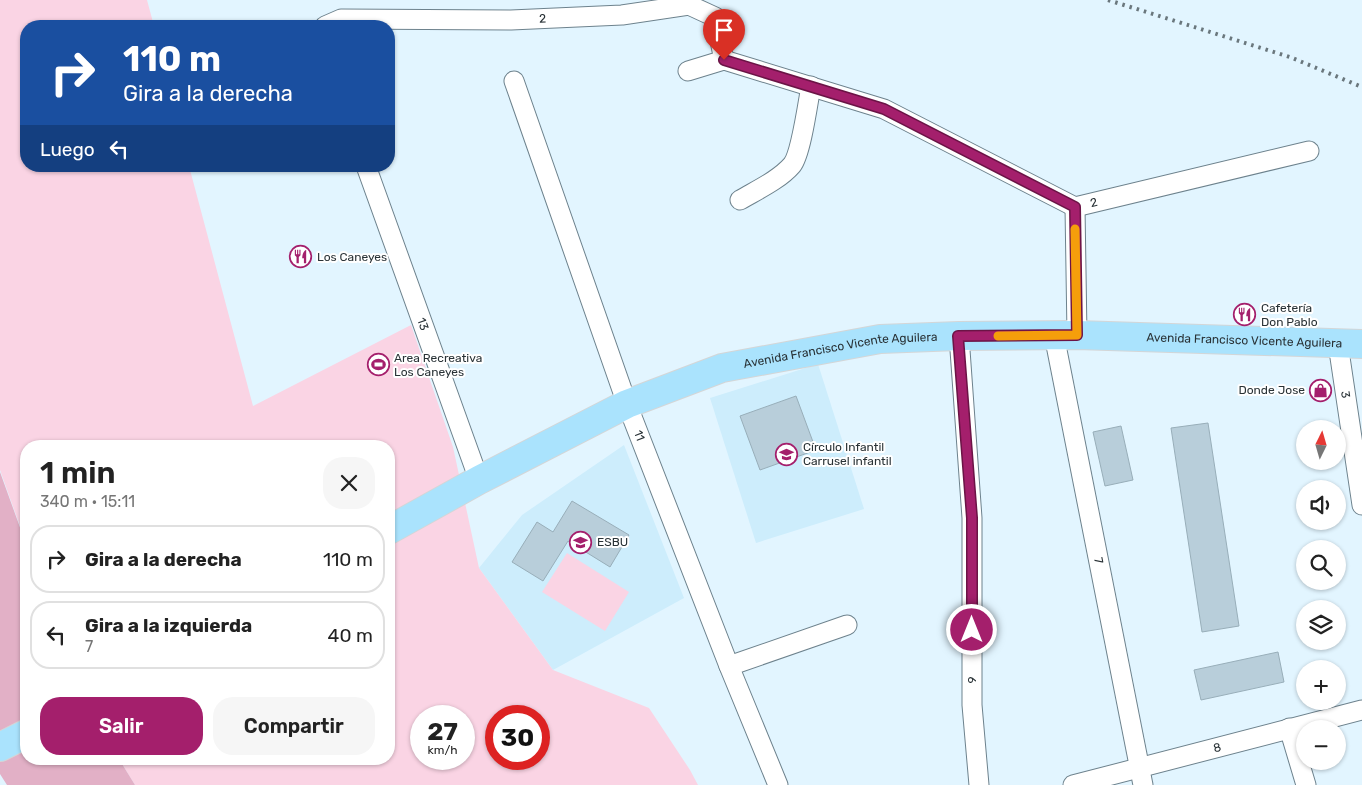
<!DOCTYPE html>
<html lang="es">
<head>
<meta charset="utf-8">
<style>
	:root { --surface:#fff; --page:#f6f6f6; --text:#222; --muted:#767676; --line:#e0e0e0; --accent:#a41f6c }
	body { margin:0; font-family:Rubik,sans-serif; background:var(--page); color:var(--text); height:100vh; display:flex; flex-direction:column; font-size:19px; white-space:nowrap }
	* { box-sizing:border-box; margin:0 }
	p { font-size:16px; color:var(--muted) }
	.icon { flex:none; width:28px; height:28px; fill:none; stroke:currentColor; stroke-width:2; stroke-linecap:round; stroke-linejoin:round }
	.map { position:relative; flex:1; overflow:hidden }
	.panel { position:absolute; left:20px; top:440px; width:375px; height:325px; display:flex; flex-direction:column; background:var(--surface); border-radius:20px; box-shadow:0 1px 4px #0004 }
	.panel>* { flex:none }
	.banner { position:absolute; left:20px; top:20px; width:375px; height:152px; border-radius:20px; box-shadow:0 1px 4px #0004; background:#1a4fa0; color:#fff; overflow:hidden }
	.needle { width:32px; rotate:5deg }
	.tools { position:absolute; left:1296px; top:420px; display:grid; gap:10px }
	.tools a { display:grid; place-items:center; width:50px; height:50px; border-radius:50%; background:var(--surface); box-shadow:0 1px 4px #0004; font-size:25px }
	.speed { position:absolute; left:410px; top:705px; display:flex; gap:10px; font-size:25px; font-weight:700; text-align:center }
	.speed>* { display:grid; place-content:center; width:65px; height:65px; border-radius:50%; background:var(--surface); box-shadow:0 1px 4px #0004; line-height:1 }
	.speed small { font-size:12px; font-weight:400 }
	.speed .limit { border:8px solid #d22; background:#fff; color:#111 }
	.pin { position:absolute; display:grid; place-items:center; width:42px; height:42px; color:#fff; margin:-51px -21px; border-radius:50% 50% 50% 0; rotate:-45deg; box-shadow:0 0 5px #0007 }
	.pin .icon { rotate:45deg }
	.me { position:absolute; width:55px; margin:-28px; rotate:0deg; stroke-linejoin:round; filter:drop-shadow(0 0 4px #0008) }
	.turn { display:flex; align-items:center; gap:18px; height:105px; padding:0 20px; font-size:22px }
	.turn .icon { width:65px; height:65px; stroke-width:2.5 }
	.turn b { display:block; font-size:35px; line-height:42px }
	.then { display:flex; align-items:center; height:48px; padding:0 20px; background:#0003; gap:10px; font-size:19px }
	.round { display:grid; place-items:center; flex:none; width:52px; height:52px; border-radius:20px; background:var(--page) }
	.summary { display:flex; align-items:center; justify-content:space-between; height:85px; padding:0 20px }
	h1 { font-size:30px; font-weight:600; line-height:38px }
	.button { display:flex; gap:10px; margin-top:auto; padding:10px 20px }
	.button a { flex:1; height:58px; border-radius:20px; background:var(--accent); color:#fff; font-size:20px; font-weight:600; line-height:58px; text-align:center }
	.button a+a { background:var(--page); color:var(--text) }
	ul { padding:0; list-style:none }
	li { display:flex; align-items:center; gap:15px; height:68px; margin:0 10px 8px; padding:0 10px; border:2px solid var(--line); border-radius:20px }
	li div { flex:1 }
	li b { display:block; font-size:19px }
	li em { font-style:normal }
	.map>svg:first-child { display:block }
	.built { fill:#cdedfc }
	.green { fill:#fad4e4; fill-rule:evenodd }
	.water { fill:#e2b0c6 }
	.building { fill:#b8ceda; stroke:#98aeb9 }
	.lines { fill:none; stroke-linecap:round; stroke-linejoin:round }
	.minor-casing { stroke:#6d828d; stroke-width:21 }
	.primary-casing { stroke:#d4d6d7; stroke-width:30 }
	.minor { stroke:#fff; stroke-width:19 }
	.primary { stroke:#aae3fd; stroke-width:28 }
	.rail { stroke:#6a777d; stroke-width:4; stroke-dasharray:2.5 5; stroke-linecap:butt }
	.route-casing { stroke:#6b1446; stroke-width:12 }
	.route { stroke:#a41f6c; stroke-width:9 }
	.slow { stroke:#f59e0b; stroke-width:9 }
	.labels { text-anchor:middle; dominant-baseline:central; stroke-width:4; stroke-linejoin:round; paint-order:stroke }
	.street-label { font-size:12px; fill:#293236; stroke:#fff }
	.poi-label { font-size:12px; fill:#293236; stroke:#fff; text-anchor:start }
</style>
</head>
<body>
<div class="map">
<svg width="1362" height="785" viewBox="0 0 1362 785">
	<rect width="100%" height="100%" fill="#e2f5ff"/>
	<g class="built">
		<polygon points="818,364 864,509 756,543 710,398"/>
		<polygon points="624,445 684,598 553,670 479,568 522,515"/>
	</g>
	<g class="green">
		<path d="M 0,0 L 147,0 L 154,26 L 26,26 L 26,166 L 189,166 L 253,406 L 411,325 L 453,447 L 479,568 L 553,670 L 649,708 L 690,770 L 698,785 L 135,785 L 119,759 L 389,759 L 389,446 L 26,446 L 26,543 L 0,470 ZM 421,716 L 464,716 L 464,759 L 421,759 ZM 496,716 L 539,716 L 539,759 L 496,759 Z"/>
		<polygon points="567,553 629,592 605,631 542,592"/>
	</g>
	<polygon class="water" points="0,472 26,544 26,759 119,759 135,785 7,785 0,774"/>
	<g class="building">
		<polygon points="796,396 816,450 760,470 740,416"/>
		<polygon points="1208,423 1239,626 1202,632 1171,428"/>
		<polygon points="1121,426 1133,480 1105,486 1093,432"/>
		<polygon points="572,501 629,535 610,567 568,541 543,581 512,562 537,522 553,532"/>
		<polygon points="1278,652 1284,682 1201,700 1194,670"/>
	</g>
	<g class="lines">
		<defs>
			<g id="minor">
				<path id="s1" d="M 325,26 L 341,19 L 511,20 L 622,15 L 689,5 L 715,17 L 724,60"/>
				<path id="s2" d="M 688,71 L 724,60 L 884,109 L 1075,207 L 1309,151"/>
				<path id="s3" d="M 514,81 L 627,404 L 729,666 L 778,785"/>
				<path id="s4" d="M 366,166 L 479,480"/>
				<path d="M 740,200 C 757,190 779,180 792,165 C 801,154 808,102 811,86"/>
				<polyline points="1075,207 1077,335"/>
				<path id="s5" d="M 1054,335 L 1143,785"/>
				<polyline points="959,336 972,518 972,705 979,785"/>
				<path id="s6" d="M 1338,344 L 1362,505"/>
				<polyline points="729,666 847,625"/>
				<polyline points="1289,728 1306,785"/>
				<path id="s7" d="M 1073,785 L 1362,710"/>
			</g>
			<g id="primary">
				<path id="s8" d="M 389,530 L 479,480 L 627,404 L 722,368 L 880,339 L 959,336 L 1077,335 L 1362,344"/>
				<polyline points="0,747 26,734"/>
			</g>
		</defs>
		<use href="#minor" class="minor-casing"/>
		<use href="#primary" class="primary-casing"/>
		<use href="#minor" class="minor"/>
		<use href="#primary" class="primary"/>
		<polyline class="rail" points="1108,0 1290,57 1362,87"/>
	</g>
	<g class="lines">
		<defs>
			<polyline id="route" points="724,60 884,109 1075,207 1077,335 958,336 972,518 972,630"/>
		</defs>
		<use href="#route" class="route-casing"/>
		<use href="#route" class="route"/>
		<polyline class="slow" points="998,336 1077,335 1075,229"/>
	</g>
	<defs>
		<symbol id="restaurant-ring" viewBox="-11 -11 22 22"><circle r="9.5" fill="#fff" stroke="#a41f6c" stroke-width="1.5"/><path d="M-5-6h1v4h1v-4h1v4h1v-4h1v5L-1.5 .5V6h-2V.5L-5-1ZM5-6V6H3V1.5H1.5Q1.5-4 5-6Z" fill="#a41f6c"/></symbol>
		<symbol id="stadium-ring" viewBox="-11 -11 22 22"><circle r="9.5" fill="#fff" stroke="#a41f6c" stroke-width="1.5"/><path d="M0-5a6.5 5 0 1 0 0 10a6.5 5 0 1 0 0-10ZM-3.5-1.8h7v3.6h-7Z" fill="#a41f6c"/></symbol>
		<symbol id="shop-ring" viewBox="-11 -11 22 22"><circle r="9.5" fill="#fff" stroke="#a41f6c" stroke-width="1.5"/><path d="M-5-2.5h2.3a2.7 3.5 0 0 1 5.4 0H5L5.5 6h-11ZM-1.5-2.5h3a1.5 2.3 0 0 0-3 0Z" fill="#a41f6c"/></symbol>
		<symbol id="school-ring" viewBox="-11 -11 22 22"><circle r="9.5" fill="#fff" stroke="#a41f6c" stroke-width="1.5"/><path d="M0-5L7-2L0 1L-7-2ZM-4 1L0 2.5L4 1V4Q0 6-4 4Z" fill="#a41f6c"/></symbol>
	</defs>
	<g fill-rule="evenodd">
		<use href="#restaurant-ring" x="288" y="244" width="25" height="25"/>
		<use href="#restaurant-ring" x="1232" y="302" width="25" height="25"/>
		<use href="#stadium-ring" x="366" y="352" width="25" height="25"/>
		<use href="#shop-ring" x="1308" y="378" width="25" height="25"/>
		<use href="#school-ring" x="774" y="442" width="25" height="25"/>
		<use href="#school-ring" x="568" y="530" width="25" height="25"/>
	</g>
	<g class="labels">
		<g class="street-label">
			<text stroke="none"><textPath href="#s1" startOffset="219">2</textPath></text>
			<text stroke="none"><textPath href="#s2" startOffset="439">2</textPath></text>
			<text stroke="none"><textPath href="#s4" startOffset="168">13</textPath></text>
			<text stroke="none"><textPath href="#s8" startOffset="896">Avenida Francisco Vicente Aguilera</textPath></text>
			<text stroke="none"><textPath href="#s8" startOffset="491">Avenida Francisco Vicente Aguilera</textPath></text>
			<text stroke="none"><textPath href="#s6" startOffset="51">3</textPath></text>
			<text stroke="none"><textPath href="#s3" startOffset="376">11</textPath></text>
			<text stroke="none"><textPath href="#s5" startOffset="230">7</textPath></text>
			<text transform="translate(972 680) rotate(-90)">9</text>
			<text stroke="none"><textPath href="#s7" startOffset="149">8</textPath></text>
		</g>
		<g class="poi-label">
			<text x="317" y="257">Los Caneyes</text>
			<text x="1261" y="308">Cafetería<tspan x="1261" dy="14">Don Pablo</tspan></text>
			<text x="394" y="358">Area Recreativa<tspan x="394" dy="14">Los Caneyes</tspan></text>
			<text x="1305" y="390" text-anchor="end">Donde Jose</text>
			<text x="803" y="447">Círculo Infantil<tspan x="803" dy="14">Carrusel infantil</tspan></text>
			<text x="597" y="542">ESBU</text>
		</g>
	</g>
</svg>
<div class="tools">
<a><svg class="needle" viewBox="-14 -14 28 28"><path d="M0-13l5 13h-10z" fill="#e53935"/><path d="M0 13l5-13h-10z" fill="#767676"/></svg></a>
<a><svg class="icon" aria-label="sound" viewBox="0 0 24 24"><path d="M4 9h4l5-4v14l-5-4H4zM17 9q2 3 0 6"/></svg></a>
<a><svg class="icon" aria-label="search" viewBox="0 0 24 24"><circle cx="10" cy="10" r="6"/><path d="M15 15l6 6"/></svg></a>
<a><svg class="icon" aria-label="layers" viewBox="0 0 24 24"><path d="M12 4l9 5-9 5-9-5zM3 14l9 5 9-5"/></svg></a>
<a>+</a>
<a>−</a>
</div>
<div class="speed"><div>27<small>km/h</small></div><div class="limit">30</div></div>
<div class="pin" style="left:724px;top:60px;background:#d93025"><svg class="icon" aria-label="arrive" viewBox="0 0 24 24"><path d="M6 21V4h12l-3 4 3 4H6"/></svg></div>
<svg class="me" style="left:972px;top:630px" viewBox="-20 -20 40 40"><circle r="17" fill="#a41f6c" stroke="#fff" stroke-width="3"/><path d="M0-11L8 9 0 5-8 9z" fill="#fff"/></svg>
<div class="banner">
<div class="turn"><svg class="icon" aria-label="right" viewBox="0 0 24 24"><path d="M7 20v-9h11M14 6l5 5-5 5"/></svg><div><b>110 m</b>Gira a la derecha</div></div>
<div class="then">Luego<svg class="icon" aria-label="left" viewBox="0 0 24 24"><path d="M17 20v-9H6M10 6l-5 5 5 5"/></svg></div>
</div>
<section class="panel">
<div class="summary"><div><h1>1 min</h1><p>340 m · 15:11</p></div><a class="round"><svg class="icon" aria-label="close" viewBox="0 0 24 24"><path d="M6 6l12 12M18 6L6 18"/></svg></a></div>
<ul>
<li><svg class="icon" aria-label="right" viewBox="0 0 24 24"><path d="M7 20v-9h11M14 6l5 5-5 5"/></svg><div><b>Gira a la derecha</b></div><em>110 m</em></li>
<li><svg class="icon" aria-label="left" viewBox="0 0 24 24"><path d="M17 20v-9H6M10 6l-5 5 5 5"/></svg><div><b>Gira a la izquierda</b><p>7</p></div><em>40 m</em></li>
</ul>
<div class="button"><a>Salir</a><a>Compartir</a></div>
</section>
</div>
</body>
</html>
